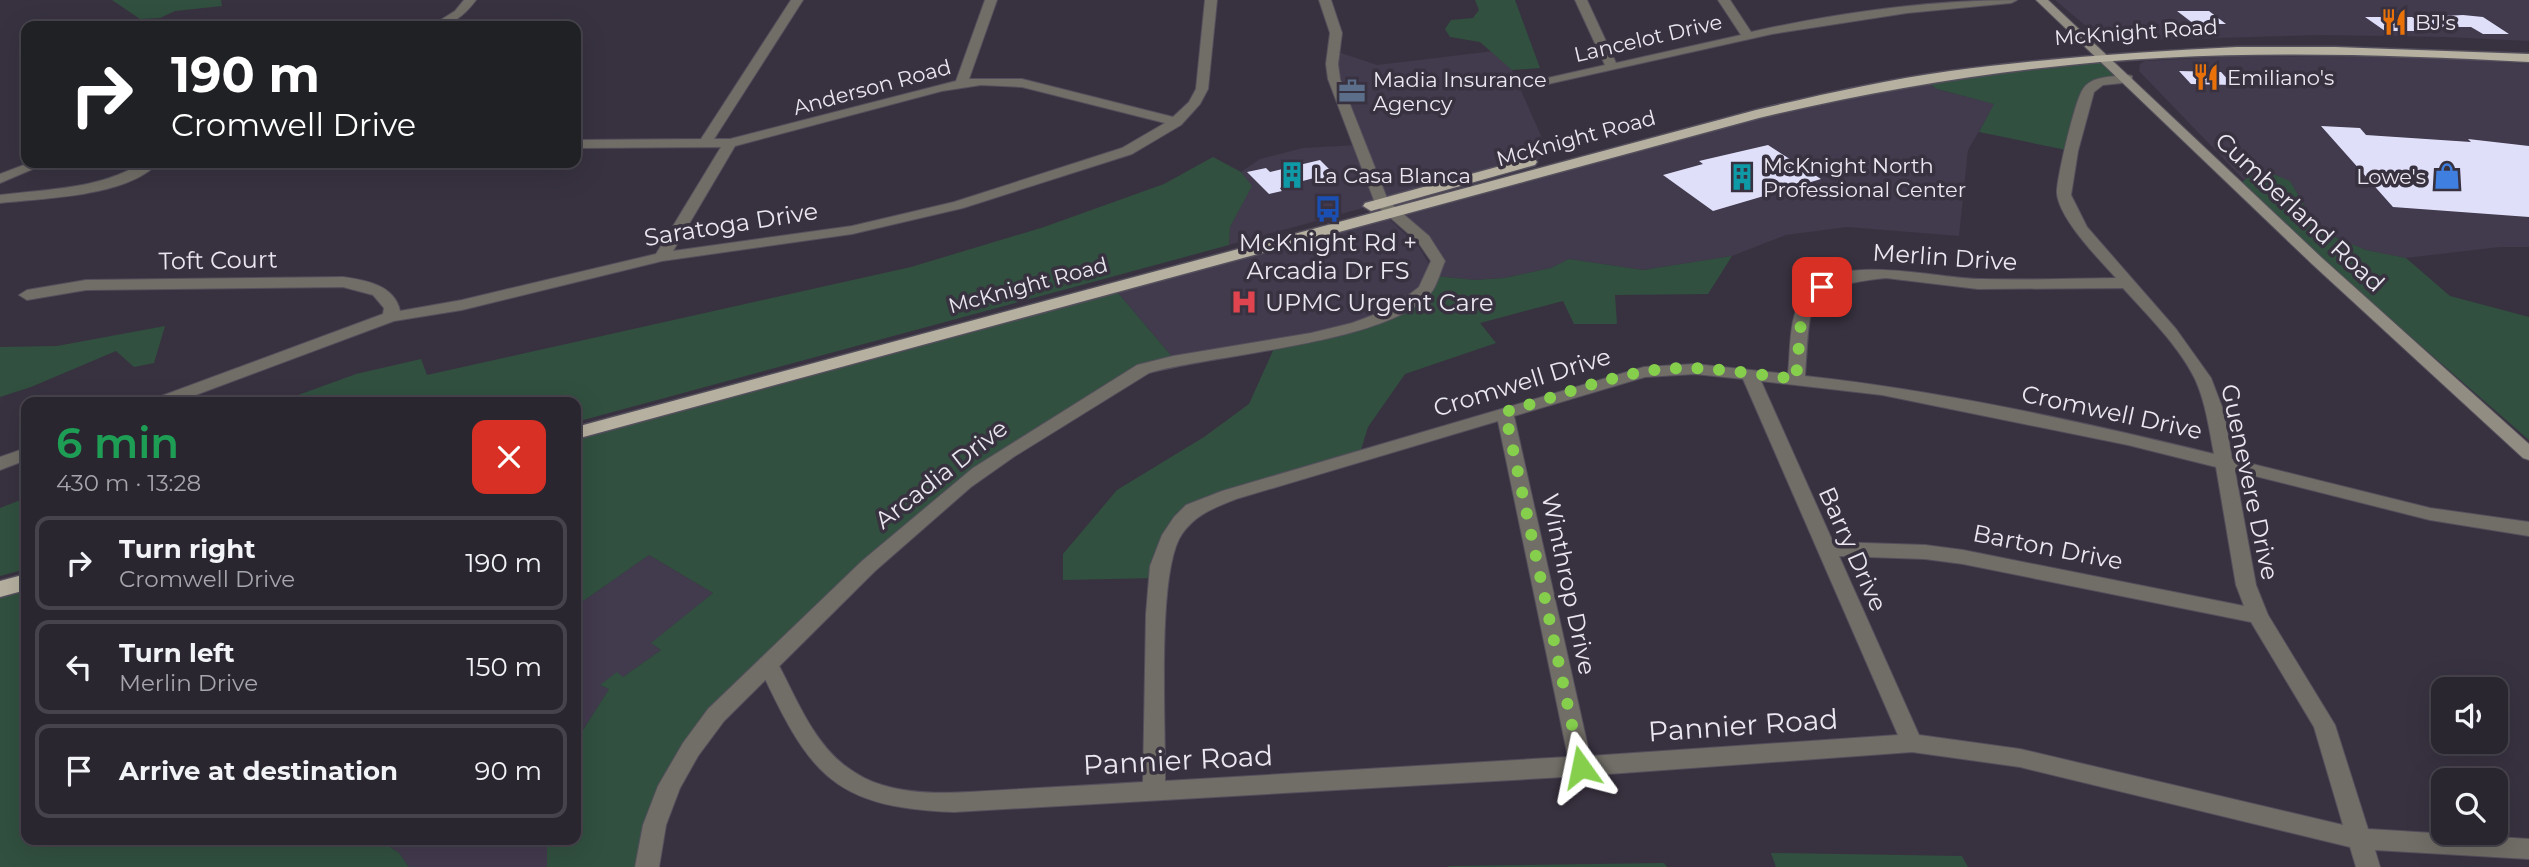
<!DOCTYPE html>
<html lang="en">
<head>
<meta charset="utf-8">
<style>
	:root { --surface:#2a2630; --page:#322e38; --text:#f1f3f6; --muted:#a5a5ab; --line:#46434c }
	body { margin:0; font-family:Montserrat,sans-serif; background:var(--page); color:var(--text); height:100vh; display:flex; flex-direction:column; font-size:26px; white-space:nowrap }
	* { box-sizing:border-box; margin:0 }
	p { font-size:23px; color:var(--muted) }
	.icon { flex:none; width:38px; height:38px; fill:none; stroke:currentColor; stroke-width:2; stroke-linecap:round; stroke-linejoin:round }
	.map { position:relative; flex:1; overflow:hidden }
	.drawer { position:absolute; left:21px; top:397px; width:560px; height:448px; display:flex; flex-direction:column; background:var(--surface); border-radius:14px; box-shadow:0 7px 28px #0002,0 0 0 2px var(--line) }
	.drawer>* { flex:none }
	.banner { position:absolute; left:21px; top:21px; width:560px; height:147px; border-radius:14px; box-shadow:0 7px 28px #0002,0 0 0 2px var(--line); background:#202124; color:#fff; overflow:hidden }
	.tools { position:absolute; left:2431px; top:677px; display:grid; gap:14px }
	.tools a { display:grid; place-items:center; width:77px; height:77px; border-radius:14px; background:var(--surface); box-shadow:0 7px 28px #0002,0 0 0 2px var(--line); font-size:35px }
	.pin { position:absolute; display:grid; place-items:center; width:60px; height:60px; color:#fff; margin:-30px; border-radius:14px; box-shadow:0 4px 10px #0006 }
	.me { position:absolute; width:77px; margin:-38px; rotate:348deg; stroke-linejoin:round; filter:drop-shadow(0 0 5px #0008) }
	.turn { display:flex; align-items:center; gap:24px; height:147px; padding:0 35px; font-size:32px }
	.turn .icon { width:91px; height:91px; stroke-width:2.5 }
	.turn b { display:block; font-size:49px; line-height:60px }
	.round { display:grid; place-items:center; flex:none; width:74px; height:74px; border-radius:14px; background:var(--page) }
	.head { display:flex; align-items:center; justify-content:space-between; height:119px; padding:0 35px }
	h1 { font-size:42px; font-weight:600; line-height:52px; color:#1e9e55 }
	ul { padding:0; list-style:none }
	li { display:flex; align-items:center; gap:21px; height:94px; margin:0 14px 10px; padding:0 21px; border:4px solid var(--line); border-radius:14px }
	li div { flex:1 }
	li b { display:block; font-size:26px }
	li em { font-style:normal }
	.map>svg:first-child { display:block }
	.built { fill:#423a4d }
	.green { fill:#31503f }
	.building { fill:#e0dffa }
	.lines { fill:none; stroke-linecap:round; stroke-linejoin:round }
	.minor-casing { stroke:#544f5c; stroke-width:2 }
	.tertiary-casing { stroke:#544f5c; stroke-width:2 }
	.secondary-casing { stroke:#544f5c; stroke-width:2 }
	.trunk-casing { stroke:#544f5c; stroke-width:3 }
	.minor { fill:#716e67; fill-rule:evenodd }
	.tertiary { fill:#716e67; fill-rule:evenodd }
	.secondary { fill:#928d82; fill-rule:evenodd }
	.trunk { fill:#b6b0a0; fill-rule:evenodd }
	.route { stroke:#85cf4d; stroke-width:12; stroke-dasharray:0 21.6 }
	.labels { text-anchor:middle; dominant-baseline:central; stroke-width:7; stroke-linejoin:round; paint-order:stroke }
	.far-poi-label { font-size:21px; fill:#eae7f0; stroke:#383240; text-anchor:start }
	.far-street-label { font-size:21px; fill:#eae7f0; stroke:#383240 }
	.street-label { font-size:24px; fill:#eae7f0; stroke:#383240 }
	.poi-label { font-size:24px; fill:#eae7f0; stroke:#383240 }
	.near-street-label { font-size:28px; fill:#eae7f0; stroke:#383240 }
</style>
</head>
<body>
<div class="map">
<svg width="2529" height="867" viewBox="0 0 2529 867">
	<rect width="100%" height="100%" fill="#383240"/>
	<g class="built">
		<polygon points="2055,0 2529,0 2529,41 2445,37 2321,35 2117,41 2093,32"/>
		<polygon points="1335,51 1377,65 1494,51 1512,70 1550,156 1229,245 1230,227 1251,186 1241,172 1260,159 1303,148 1358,145 1345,111"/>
		<polygon points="2241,56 2419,57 2529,64 2529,247 2500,247 2406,258 2366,250 2335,237 2314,221 2290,181 2249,176 2244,180 2139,71 2140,64 2145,61"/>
		<polygon points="1922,79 1937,89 1995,104 1968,150 1959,236 1847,227 1786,235 1732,256 1643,270 1569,259 1551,268 1504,278 1475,280 1435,276 1430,285 1370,323 1174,359 1113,287 1385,215 1419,247 1433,271 1438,265 1395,212 1756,114"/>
		<polygon points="649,555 713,593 652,643 661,650 623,677 600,685 609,689 576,741 576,606"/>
		<polygon points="380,840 547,840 547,867 409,867 399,853"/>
	</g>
	<g class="green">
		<polygon points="112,0 221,0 222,6 175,11 160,18 140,19"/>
		<polygon points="1475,0 1515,0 1540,68 1512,70 1480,42 1450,37 1445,29 1451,20 1473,18 1479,10"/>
		<polygon points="2105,57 2128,79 2092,86 2071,151 1979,132 1994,104 1937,89 1922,79"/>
		<polygon points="1213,157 1241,172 1252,186 1230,227 1229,245 576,422 576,402 279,402 356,374 421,359 427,375 911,267 1044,227 1164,184"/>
		<polygon points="2259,173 2273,174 2290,181 2314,221 2335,237 2366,250 2406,258 2450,296 2529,317 2529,440 2238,186 2249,176"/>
		<polygon points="1732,256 1708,294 1615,295 1617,324 1574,324 1563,301 1480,323 1496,343 1405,374 1368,427 1359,456 1193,510 1159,578 1063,580 1063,554 1117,490 1204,437 1249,404 1276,344 1395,311 1435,276 1475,280 1504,278 1551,268 1569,259 1643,270"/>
		<polygon points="1113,287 1174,359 1159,363 965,482 700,735 647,867 547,867 547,840 576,840 576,741 609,689 600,685 617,672 623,677 661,650 651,643 713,593 649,555 576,606 576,433"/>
		<polygon points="165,326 154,363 134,367 116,351 31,387 0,397 0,347 57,346"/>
		<polygon points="26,498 26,569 0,576 0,508"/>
		<polygon points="26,582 26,840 380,840 399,853 409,867 0,867 0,589"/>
		<polygon points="1771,853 1962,856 1968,867 1776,867"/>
		<polygon points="1664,863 1667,867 1447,867 1449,866"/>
	</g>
	<g class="building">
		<polygon points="2177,11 2209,11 2226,24 2194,24"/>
		<polygon points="2463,15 2483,17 2509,34 2483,34 2471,27 2427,27 2433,31 2385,31 2365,17 2412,17 2422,23 2422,17"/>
		<polygon points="2179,71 2221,72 2233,85 2191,84"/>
		<polygon points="2321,126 2360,128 2366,135 2471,142 2468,139 2529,146 2529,217 2393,207"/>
		<polygon points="1768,145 1821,179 1713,211 1663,175 1703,164 1699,161"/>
		<polygon points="1320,160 1337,177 1318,182 1314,178 1284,186 1280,188 1282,191 1269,194 1247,172 1266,168 1270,172"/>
	</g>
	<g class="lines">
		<defs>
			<g id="minor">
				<path d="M 464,0 L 476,0 C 464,16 452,26 431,26 L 455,11 Z"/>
				<path d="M 791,0 L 803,0 L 714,139 L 730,139 L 956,81 L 985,0 L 997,0 L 969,79 L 1022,79 L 1173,117 L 1189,102 L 1196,89 L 1205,0 L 1217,0 L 1208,89 L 1200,104 L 1181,125 L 1132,154 L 963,208 L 852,234 L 662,261 L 462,310 L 394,321 L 177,402 L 153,402 L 156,398 L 383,314 L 384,308 L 373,295 L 343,287 L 86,290 L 27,300 L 19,295 L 27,290 L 86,280 L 343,277 C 365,280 395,285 400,311 L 462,300 L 656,254 L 721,147 L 576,148 L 576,140 L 701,139 ZM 981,85 L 1022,87 L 1165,123 L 1122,148 L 954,202 L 852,226 L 673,251 L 735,146 L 942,91 Z"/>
				<polygon points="1319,0 1331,0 1342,33 1338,64 1340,79 1389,203 1387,206 1377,206 1375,203 1328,79 1326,64 1330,33"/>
				<path d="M 1575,0 L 1587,0 L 1616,63 L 1741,35 L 1718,0 L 1730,0 L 1751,32 C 1837,13 1928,0 2017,0 L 2011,3 L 1907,13 L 1772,34 L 1539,86 L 1539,80 L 1605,65 Z"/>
				<path d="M 2128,75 L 2132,76 L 2132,82 L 2103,85 L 2094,92 L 2078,151 L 2071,195 L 2087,227 L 2176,329 L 2211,378 L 2224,412 L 2232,459 L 2430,508 L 2529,522 L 2529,536 L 2430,520 L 2235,471 L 2256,585 L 2268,615 L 2335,725 L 2368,829 L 2529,839 L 2529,859 L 2375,850 L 2380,867 L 2356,867 L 2350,847 L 2020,767 L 1912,752 L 1581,776 L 954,812 C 829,808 808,770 758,664 L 761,658 L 768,656 L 775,658 C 795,695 811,739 844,765 C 856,774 868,781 882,785 C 920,797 965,792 1004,790 C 1050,787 1097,785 1143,782 L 1146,614 L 1150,566 L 1162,535 L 1174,517 L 1186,505 L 1222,491 L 1644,367 L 1695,364 L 1788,374 C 1791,347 1788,314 1806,292 C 1839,251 1936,279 1982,279 C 2026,280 2071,279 2116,278 C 2099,259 2060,220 2057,194 C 2056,181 2075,100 2083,89 C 2092,75 2114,77 2128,75 ZM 1886,278 L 1978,289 L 2123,288 C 2148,316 2179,346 2195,379 C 2206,403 2209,429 2214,454 C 2079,421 1942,391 1805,376 C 1811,300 1802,287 1886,278 ZM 1695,374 L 1743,379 L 1898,735 L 1590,756 L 1514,416 L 1645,377 ZM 1761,381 L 1882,395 L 2128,445 L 2216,467 L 2236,585 L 2244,606 L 1963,550 L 1925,545 L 1833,542 ZM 1498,421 L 1568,757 L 1165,781 C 1166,729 1156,571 1182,534 C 1196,514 1214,508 1236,499 ZM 1839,556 L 1925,559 L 1963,564 L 2251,622 L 2314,727 L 2343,825 L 2020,749 L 1919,735 Z"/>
				<polygon points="29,163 47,163 0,183 0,174"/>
				<path d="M 142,163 L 158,163 C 126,197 44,198 0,203 L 0,195 C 48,189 100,189 142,163 Z"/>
				<polygon points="26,448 26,460 0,470 0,457"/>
			</g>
			<path id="tertiary" d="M 1382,199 L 1387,200 L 1429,236 L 1445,261 C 1441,270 1438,282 1433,290 C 1397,343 1213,354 1149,373 L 1015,456 L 971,487 L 875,571 L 724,721 L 698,756 L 680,788 L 666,825 L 659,867 L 635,867 L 643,825 L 658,786 L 683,743 L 708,709 L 862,561 L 973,468 L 1137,365 L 1173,356 L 1311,333 L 1352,323 L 1392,308 L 1419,287 L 1431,261 L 1418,242 L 1377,206 L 1377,200 Z"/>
			<polygon id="secondary" points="2036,0 2048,0 2322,258 2529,444 2529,460 2523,458 2312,264"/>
			<g id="trunk">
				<path d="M 2237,47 L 2335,47 L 2529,54 L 2529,62 C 2367,53 2203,49 2041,68 C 1945,79 1852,96 1759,118 L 576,439 L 576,427 L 1756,110 C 1820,95 1885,80 1950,71 C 2045,58 2141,52 2237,47 Z"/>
				<polygon points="1530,158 1535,159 1537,162 1535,165 1371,211 1363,206 1365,203"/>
				<polygon points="26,574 26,590 0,597 0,581"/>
			</g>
		</defs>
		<use href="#minor" class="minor-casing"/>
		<use href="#tertiary" class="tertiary-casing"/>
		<use href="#secondary" class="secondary-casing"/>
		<use href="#trunk" class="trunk-casing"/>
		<use href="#minor" class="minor"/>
		<use href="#tertiary" class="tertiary"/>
		<use href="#secondary" class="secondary"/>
		<use href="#trunk" class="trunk"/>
	</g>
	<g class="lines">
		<path class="route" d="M 1581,767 L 1505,412 C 1556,397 1609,375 1662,369 C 1706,365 1752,374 1796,379 L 1802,310 L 1807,300 L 1822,287"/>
	</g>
	<defs>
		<symbol id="restaurant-bare" viewBox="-9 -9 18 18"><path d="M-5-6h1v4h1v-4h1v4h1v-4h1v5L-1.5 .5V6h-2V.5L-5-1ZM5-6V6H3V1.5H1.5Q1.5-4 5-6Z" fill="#e8710a" stroke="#383240" stroke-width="2.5" paint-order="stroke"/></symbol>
		<symbol id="office-bare" viewBox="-9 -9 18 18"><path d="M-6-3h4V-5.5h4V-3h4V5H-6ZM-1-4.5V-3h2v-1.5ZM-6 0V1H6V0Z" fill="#5c6f8a" stroke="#383240" stroke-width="2.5" paint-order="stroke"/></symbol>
		<symbol id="building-bare" viewBox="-9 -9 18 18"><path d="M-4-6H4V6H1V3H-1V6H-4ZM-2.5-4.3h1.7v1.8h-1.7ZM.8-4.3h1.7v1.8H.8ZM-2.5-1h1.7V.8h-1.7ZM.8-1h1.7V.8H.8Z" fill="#0f9aa8" stroke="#383240" stroke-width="2.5" paint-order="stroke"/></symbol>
		<symbol id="shop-bare" viewBox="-9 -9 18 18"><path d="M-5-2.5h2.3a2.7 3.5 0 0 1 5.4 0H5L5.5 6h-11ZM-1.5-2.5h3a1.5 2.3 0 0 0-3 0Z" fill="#3f7fe0" stroke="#383240" stroke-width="2.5" paint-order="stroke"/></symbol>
		<symbol id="bus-bare" viewBox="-9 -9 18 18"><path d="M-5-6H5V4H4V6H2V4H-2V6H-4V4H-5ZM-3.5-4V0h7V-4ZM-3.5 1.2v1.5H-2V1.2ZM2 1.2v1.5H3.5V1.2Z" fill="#1a4fb4" stroke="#383240" stroke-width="2.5" paint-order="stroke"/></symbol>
		<symbol id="hospital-bare" viewBox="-9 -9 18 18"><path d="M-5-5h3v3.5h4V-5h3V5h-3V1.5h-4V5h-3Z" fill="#e0444e" stroke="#383240" stroke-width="2.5" paint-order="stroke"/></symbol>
	</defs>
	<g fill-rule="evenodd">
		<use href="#restaurant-bare" x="2375" y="3" width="38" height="38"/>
		<use href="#restaurant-bare" x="2187" y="58" width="38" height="38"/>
		<use href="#office-bare" x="1333" y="72" width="38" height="38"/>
		<use href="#building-bare" x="1273" y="156" width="38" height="38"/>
		<use href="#shop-bare" x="2428" y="157" width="38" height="38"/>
		<use href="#building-bare" x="1723" y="158" width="38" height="38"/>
		<use href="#bus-bare" x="1309" y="190" width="38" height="38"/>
		<use href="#hospital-bare" x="1225" y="283" width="38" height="38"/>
	</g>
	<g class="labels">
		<g class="far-poi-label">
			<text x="2415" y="22">BJ's</text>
			<text x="2227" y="77">Emiliano's</text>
			<text x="1373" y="79">Madia Insurance<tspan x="1373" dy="24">Agency</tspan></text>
			<text x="1763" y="165">McKnight North<tspan x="1763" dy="24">Professional Center</tspan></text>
			<text x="1313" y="175">La Casa Blanca</text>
			<text x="2426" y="176" text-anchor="end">Lowe's</text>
		</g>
		<g class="far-street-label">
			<text transform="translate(2136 32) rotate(-4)">McKnight Road</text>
			<text transform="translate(1648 38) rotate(-13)">Lancelot Drive</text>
			<text transform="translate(872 87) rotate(-15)">Anderson Road</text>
			<text transform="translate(1576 138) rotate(-15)">McKnight Road</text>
			<text transform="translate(1028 285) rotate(-15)">McKnight Road</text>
		</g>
		<g class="street-label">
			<text transform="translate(2300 212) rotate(43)">Cumberland Road</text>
			<text transform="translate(731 224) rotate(-9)">Saratoga Drive</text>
			<text transform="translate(1945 257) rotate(4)">Merlin Drive</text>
			<text transform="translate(218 260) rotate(-1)">Toft Court</text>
			<text transform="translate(1522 382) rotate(-17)">Cromwell Drive</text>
			<text transform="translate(2112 412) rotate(12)">Cromwell Drive</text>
			<text transform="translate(941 474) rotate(-38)">Arcadia Drive</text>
			<text transform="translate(2250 482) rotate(78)">Guenevere Drive</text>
			<text transform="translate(2048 547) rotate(11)">Barton Drive</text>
			<text transform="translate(1853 549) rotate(66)">Barry Drive</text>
			<text transform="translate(1569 584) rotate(78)">Winthrop Drive</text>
		</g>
		<g class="poi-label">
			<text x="1328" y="242">McKnight Rd +<tspan x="1328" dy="28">Arcadia Dr FS</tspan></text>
			<text x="1265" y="302" text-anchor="start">UPMC Urgent Care</text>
		</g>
		<g class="near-street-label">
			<text transform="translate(1743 725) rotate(-4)">Pannier Road</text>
			<text transform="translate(1178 760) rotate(-3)">Pannier Road</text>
		</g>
	</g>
</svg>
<div class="tools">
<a><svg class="icon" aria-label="sound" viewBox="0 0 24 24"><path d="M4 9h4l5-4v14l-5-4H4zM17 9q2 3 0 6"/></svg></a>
<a><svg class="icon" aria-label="search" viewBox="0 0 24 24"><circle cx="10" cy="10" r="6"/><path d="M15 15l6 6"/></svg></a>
</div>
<div class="pin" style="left:1822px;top:287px;background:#d93025"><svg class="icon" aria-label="arrive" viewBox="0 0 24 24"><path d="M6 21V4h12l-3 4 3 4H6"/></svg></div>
<svg class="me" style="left:1581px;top:767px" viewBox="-20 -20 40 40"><path d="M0-17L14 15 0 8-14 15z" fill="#85cf4d" stroke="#fff" stroke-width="4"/></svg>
<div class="banner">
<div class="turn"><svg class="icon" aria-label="right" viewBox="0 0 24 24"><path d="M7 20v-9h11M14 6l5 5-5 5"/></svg><div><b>190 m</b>Cromwell Drive</div></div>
</div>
<section class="drawer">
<div class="head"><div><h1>6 min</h1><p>430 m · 13:28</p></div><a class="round" style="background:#d93025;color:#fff"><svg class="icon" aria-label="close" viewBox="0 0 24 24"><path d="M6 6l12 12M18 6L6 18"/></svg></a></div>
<ul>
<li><svg class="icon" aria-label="right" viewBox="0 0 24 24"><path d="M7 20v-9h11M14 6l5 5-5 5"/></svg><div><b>Turn right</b><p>Cromwell Drive</p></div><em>190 m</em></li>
<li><svg class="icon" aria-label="left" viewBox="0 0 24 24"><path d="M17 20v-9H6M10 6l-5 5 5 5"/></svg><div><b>Turn left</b><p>Merlin Drive</p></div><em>150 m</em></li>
<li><svg class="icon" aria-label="arrive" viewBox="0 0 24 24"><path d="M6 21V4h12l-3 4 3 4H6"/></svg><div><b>Arrive at destination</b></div><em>90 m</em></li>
</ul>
</section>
</div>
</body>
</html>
